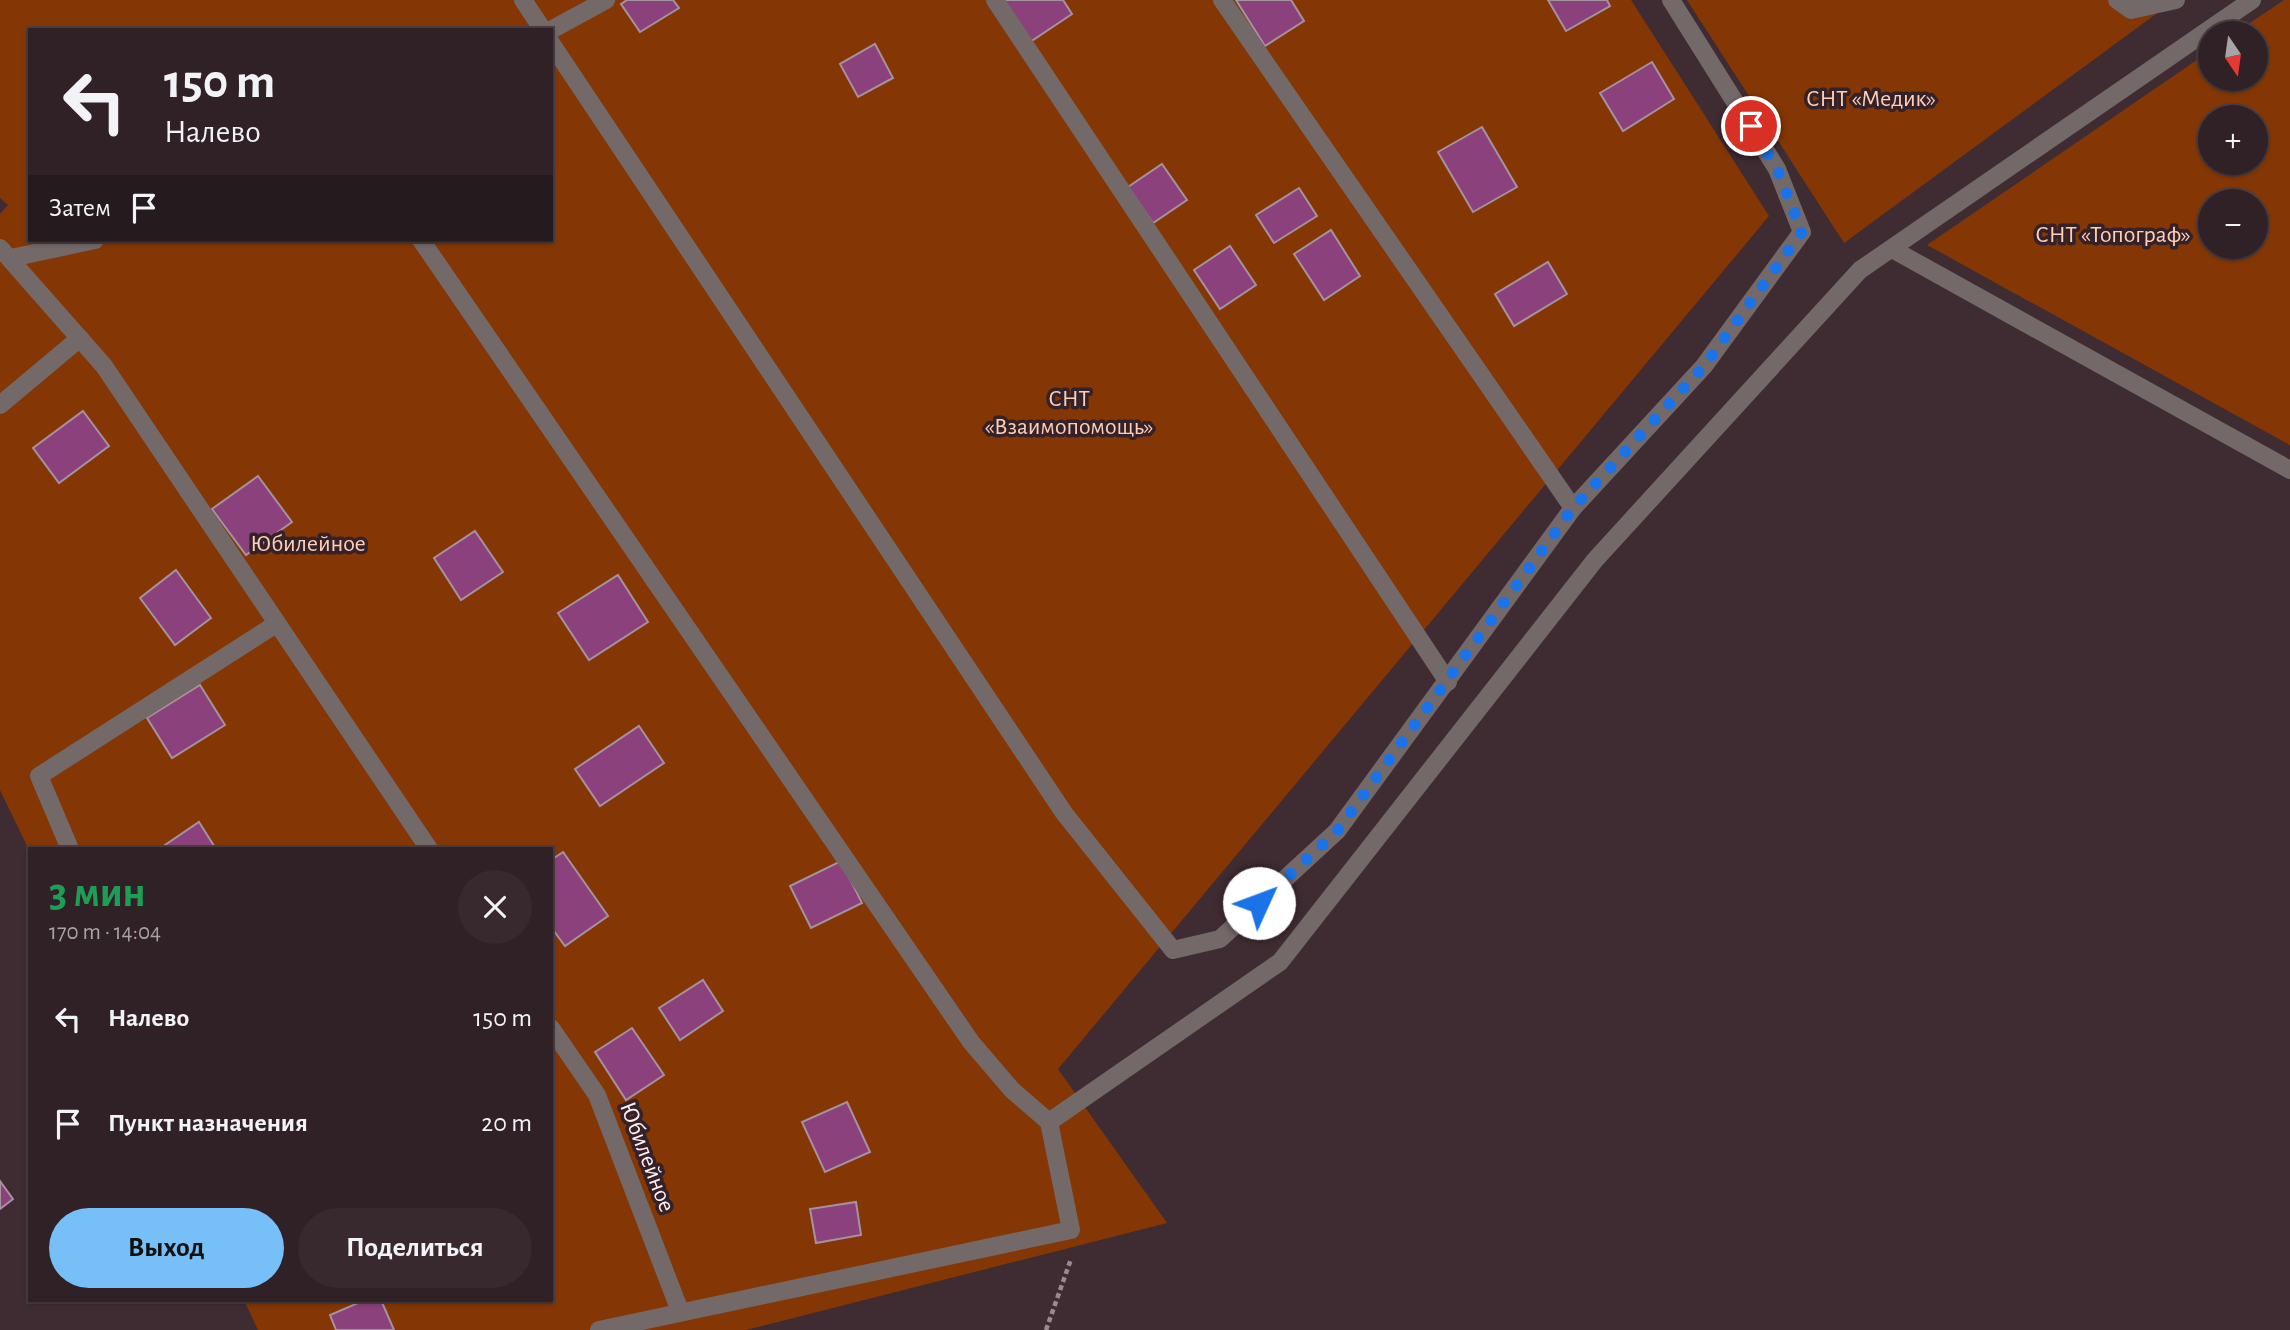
<!DOCTYPE html>
<html lang="ru">
<head>
<meta charset="utf-8">
<style>
	:root { --surface:#2f2126; --page:#37292e; --text:#f1f3f6; --muted:#a7a3a7; --line:#4a3e43; --accent:#77bff7 }
	body { margin:0; font-family:"Alegreya Sans",sans-serif; background:var(--page); color:var(--text); height:100vh; display:flex; flex-direction:column; font-size:26px; white-space:nowrap }
	* { box-sizing:border-box; margin:0 }
	p { font-size:23px; color:var(--muted) }
	.icon { flex:none; width:38px; height:38px; fill:none; stroke:currentColor; stroke-width:2; stroke-linecap:round; stroke-linejoin:round }
	.map { position:relative; flex:1; overflow:hidden }
	.sheet { position:absolute; left:28px; top:847px; width:525px; height:455px; display:flex; flex-direction:column; background:var(--surface); border-radius:0px; box-shadow:0 2px 5px #0004,0 0 0 2px var(--line) }
	.sheet>* { flex:none }
	.banner { position:absolute; left:28px; top:28px; width:525px; height:214px; border-radius:0px; box-shadow:0 2px 5px #0004,0 0 0 2px var(--line); background:#2f2126; color:var(--text); overflow:hidden }
	.needle { width:46px; rotate:167deg }
	.tools { position:absolute; left:2198px; top:21px; display:grid; gap:14px }
	.tools a { display:grid; place-items:center; width:70px; height:70px; border-radius:50%; background:var(--surface); box-shadow:0 2px 5px #0004,0 0 0 2px var(--line); font-size:35px }
	.pin { position:absolute; display:grid; place-items:center; width:60px; height:60px; color:#fff; margin:-30px; border:4px solid #fff; border-radius:50%; box-shadow:0 2px 7px #0007 }
	.me { position:absolute; width:77px; margin:-38px; rotate:47deg; stroke-linejoin:round; filter:drop-shadow(0 0 5px #0008) }
	.turn { display:flex; align-items:center; gap:24px; height:147px; padding:0 21px; font-size:32px }
	.turn .icon { width:91px; height:91px; stroke-width:2.5 }
	.turn b { display:block; font-size:49px; line-height:60px }
	.then { display:flex; align-items:center; height:66px; padding:0 21px; background:#0003; gap:14px; font-size:26px }
	.round { display:grid; place-items:center; flex:none; width:74px; height:74px; border-radius:37px; background:var(--page) }
	.head { display:flex; align-items:center; justify-content:space-between; height:119px; padding:0 21px }
	h1 { font-size:42px; font-weight:600; line-height:52px; color:#1e9e55 }
	.button { display:flex; gap:14px; margin-top:auto; padding:14px 21px }
	.button a { flex:1; height:80px; border-radius:42px; background:var(--accent); color:#111; font-size:28px; font-weight:600; line-height:80px; text-align:center }
	.button a+a { background:var(--page); color:var(--text) }
	ul { padding:0; list-style:none }
	li { display:flex; align-items:center; gap:21px; height:105px; padding:0 21px }
	li div { flex:1 }
	li b { display:block; font-size:26px }
	li em { font-style:normal }
	.map>svg:first-child { display:block }
	.green { fill:#843704; fill-rule:evenodd }
	.building { fill:#8b417b; stroke:#a5929f; stroke-width:2 }
	.lines { fill:none; stroke-linecap:round; stroke-linejoin:round }
	.path { stroke:#9b8b8f; stroke-width:4.5; stroke-dasharray:5 3.5; stroke-linecap:butt }
	.lane { stroke:#736968; stroke-width:18 }
	.route { stroke:#1a73e8; stroke-width:12; stroke-dasharray:0 21.6 }
	.labels { text-anchor:middle; dominant-baseline:central; stroke-width:7; stroke-linejoin:round; paint-order:stroke }
	.park-label { font-size:24px; fill:#fecfb8; stroke:#342228 }
	.street-label { font-size:24px; fill:#fef1f4; stroke:#342228 }
</style>
</head>
<body>
<div class="map">
<svg width="2290" height="1330" viewBox="0 0 2290 1330">
	<rect width="100%" height="100%" fill="#3f2c32"/>
	<g class="green">
		<path d="M 0,0 L 1631,0 L 1769,216 L 1058,1069 L 1167,1223 L 746,1330 L 258,1330 L 244,1300 L 551,1300 L 551,849 L 30,849 L 30,852 L 0,790 L 0,214 L 8,205 L 0,198 ZM 30,30 L 551,30 L 551,240 L 30,240 Z"/>
		<polygon points="1687,0 2175,0 1844,243"/>
		<path d="M 2284,0 L 2290,0 L 2290,445 L 1927,245 L 2210,51 L 2210,79 L 2256,79 L 2256,33 L 2235,33 ZM 2256,117 L 2256,163 L 2210,163 L 2210,117 ZM 2210,201 L 2256,201 L 2256,247 L 2210,247 Z"/>
	</g>
	<g class="building">
		<polygon points="627,0 673,0 679,8 640,32 621,4"/>
		<polygon points="1001,0 1063,0 1072,14 1030,42"/>
		<polygon points="1236,0 1291,0 1304,21 1265,46"/>
		<polygon points="1548,0 1607,0 1610,6 1566,31"/>
		<polygon points="875,44 893,78 858,97 840,64"/>
		<polygon points="1652,62 1674,99 1623,131 1600,93"/>
		<polygon points="1482,127 1517,187 1473,212 1438,152"/>
		<polygon points="1162,164 1187,200 1153,223 1128,187"/>
		<polygon points="1299,188 1317,216 1274,243 1256,215"/>
		<polygon points="1331,230 1360,276 1324,300 1294,254"/>
		<polygon points="1230,246 1256,285 1220,309 1194,270"/>
		<polygon points="1548,262 1567,294 1514,326 1495,294"/>
		<polygon points="83,411 109,446 59,483 33,448"/>
		<polygon points="258,476 292,522 246,555 212,509"/>
		<polygon points="475,531 503,572 461,600 434,558"/>
		<polygon points="176,570 211,618 175,645 140,598"/>
		<polygon points="618,575 648,622 589,660 558,613"/>
		<polygon points="200,685 225,725 172,758 147,718"/>
		<polygon points="639,726 664,763 600,806 575,769"/>
		<polygon points="199,822 216,849 168,849 165,845"/>
		<polygon points="563,852 608,916 565,946 551,927 551,860"/>
		<polygon points="841,861 862,903 811,928 790,886"/>
		<polygon points="703,980 723,1011 680,1040 659,1008"/>
		<polygon points="632,1028 664,1075 626,1100 595,1052"/>
		<polygon points="847,1102 870,1152 825,1172 802,1122"/>
		<polygon points="0,1181 13,1199 0,1209"/>
		<polygon points="856,1202 861,1235 816,1243 810,1209"/>
		<polygon points="365,1300 381,1300 394,1330 336,1330 330,1315"/>
	</g>
	<g class="lines">
		<polyline class="path" points="1046,1330 1071,1259"/>
		<g class="lane">
			<polyline points="523,0 543,30"/>
			<polyline points="995,0 1448,682"/>
			<polyline points="1222,0 1573,508"/>
			<polyline points="2117,0 2131,10 2176,0"/>
			<polyline points="551,30 606,0"/>
			<polyline points="551,43 1064,813 1173,950 1220,939 1337,831 1573,508 1704,366 1802,232 1777,169 1671,0"/>
			<polyline points="421,240 971,1042 1012,1090 1049,1122 1280,962 1595,560 1860,270 2252,0"/>
			<polyline points="0,248 104,366 429,849"/>
			<polyline points="1892,249 2290,470"/>
			<polyline points="11,258 95,240"/>
			<polyline points="0,405 80,338"/>
			<polyline points="70,849 39,776 276,624"/>
			<polyline points="551,1028 597,1095 680,1311"/>
			<polyline points="599,1330 1071,1230 1049,1122"/>
		</g>
	</g>
	<g class="lines">
		<polyline class="route" points="1259,903 1337,831 1573,508 1704,366 1802,232 1777,169 1751,126"/>
	</g>
	<g class="labels">
		<g class="park-label">
			<text x="1871" y="99">СНТ «Медик»</text>
			<text x="2113" y="235">СНТ «Топограф»</text>
			<text x="1069" y="399">СНТ<tspan x="1069" dy="28">«Взаимопомощь»</tspan></text>
			<text x="308" y="544">Юбилейное</text>
		</g>
		<g class="street-label">
			<text transform="translate(647 1157) rotate(69)">Юбилейное</text>
		</g>
	</g>
</svg>
<div class="tools">
<a><svg class="needle" viewBox="-14 -14 28 28"><path d="M0-13l5 13h-10z" fill="#e53935"/><path d="M0 13l5-13h-10z" fill="#a7a3a7"/></svg></a>
<a>+</a>
<a>−</a>
</div>
<div class="pin" style="left:1751px;top:126px;background:#d93025"><svg class="icon" aria-label="arrive" viewBox="0 0 24 24"><path d="M6 21V4h12l-3 4 3 4H6"/></svg></div>
<svg class="me" style="left:1259px;top:903px" viewBox="-20 -20 40 40"><circle r="19" fill="#fff"/><path d="M0-13L10 11 0 6-10 11z" fill="#1a73e8"/></svg>
<div class="banner">
<div class="turn"><svg class="icon" aria-label="left" viewBox="0 0 24 24"><path d="M17 20v-9H6M10 6l-5 5 5 5"/></svg><div><b>150 m</b>Налево</div></div>
<div class="then">Затем<svg class="icon" aria-label="arrive" viewBox="0 0 24 24"><path d="M6 21V4h12l-3 4 3 4H6"/></svg></div>
</div>
<section class="sheet">
<div class="head"><div><h1>3 мин</h1><p>170 m · 14:04</p></div><a class="round"><svg class="icon" aria-label="close" viewBox="0 0 24 24"><path d="M6 6l12 12M18 6L6 18"/></svg></a></div>
<ul>
<li><svg class="icon" aria-label="left" viewBox="0 0 24 24"><path d="M17 20v-9H6M10 6l-5 5 5 5"/></svg><div><b>Налево</b></div><em>150 m</em></li>
<li><svg class="icon" aria-label="arrive" viewBox="0 0 24 24"><path d="M6 21V4h12l-3 4 3 4H6"/></svg><div><b>Пункт назначения</b></div><em>20 m</em></li>
</ul>
<div class="button"><a>Выход</a><a>Поделиться</a></div>
</section>
</div>
</body>
</html>
